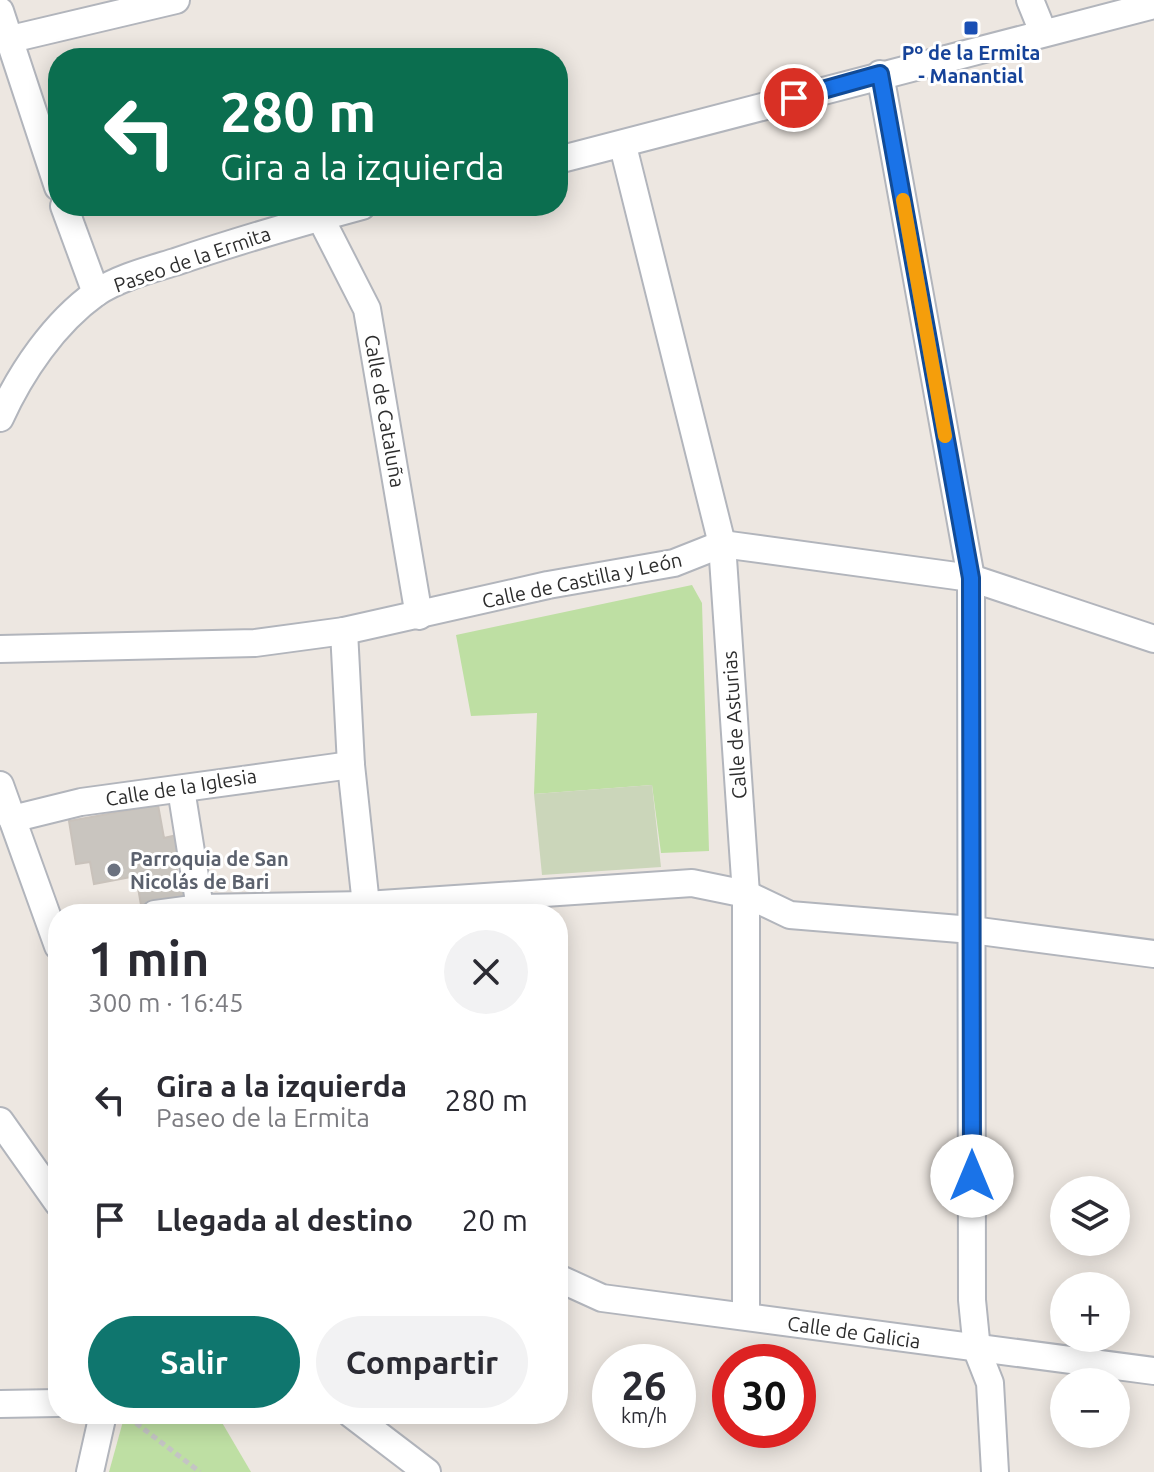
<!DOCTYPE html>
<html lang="es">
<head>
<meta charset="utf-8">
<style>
	:root { --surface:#fff; --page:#f2f2f3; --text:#2b2b33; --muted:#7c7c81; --accent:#0f766e }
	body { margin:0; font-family:Ubuntu,sans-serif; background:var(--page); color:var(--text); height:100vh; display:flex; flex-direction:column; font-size:30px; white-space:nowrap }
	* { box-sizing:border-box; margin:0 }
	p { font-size:26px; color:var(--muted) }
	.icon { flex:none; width:44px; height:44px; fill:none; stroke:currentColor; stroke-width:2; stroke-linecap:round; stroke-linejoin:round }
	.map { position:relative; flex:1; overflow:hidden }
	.sheet { position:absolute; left:48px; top:904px; width:520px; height:520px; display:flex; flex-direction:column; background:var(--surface); border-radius:32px; box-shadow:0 4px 20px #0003 }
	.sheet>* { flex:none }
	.top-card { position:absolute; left:48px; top:48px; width:520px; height:168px; border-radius:32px; box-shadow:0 4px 20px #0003; background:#0b6e4f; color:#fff; overflow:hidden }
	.tools { position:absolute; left:1050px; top:1176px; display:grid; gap:16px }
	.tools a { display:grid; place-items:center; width:80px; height:80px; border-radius:50%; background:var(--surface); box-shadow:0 4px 20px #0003; font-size:40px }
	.speed { position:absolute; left:592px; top:1344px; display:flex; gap:16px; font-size:40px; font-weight:700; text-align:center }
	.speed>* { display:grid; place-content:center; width:104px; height:104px; border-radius:50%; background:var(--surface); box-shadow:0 4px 20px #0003; line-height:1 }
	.speed small { font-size:20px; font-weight:400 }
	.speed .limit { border:12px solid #d22; background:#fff; color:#111 }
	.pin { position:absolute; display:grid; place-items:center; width:68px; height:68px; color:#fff; margin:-34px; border:4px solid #fff; border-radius:50%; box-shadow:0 2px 8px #0007 }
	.me { position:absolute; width:88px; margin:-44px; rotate:0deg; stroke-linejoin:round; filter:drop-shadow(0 0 6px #0008) }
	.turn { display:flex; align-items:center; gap:28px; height:168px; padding:0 40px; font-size:36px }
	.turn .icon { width:104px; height:104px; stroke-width:2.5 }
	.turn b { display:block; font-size:56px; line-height:68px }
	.round { display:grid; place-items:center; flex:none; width:84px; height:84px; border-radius:42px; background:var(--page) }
	.headline { display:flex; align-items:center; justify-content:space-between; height:136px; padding:0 40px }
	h1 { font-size:48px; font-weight:700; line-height:60px }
	.primary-button { display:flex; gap:16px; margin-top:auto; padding:16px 40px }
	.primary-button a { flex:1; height:92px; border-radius:48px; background:var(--accent); color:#fff; font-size:32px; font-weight:700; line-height:92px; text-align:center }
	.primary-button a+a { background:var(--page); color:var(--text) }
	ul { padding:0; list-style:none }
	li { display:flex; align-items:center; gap:24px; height:120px; padding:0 40px }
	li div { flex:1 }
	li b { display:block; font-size:30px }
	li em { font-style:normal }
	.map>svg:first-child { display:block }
	.green { fill:#bedfa3 }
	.cemetery { fill:#cbd6ba }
	.building { fill:#c9c5bf; stroke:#c9c2bb; stroke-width:2 }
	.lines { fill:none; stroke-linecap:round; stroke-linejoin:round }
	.street-casing { stroke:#b2b5bc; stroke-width:30 }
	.path { stroke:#c4c4c4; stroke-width:5; stroke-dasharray:6 4; stroke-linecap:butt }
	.street { stroke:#fff; stroke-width:26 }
	.route-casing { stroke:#114b97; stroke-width:20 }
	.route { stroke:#1a73e8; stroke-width:14 }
	.slow { stroke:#f59e0b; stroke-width:14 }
	.transit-dot { fill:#1a4fb4; stroke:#fff; stroke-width:3 }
	.worship-dot { fill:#6b7280; stroke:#fff; stroke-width:3 }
	.labels { text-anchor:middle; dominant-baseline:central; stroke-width:6; stroke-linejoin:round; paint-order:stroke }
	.transit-label { font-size:20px; font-weight:bold; fill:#164399; stroke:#fff }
	.street-label { font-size:20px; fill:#2d2d2d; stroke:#fff }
	.worship-label { font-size:20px; font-weight:bold; fill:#5b616d; stroke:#fff; text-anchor:start }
</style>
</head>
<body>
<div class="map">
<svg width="1154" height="1472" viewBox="0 0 1154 1472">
	<rect width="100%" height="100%" fill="#ede7e1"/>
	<g class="green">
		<polygon points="692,585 702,603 709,851 661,853 652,785 534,794 537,713 471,716 456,635"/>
		<polygon points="125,1414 217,1414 251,1472 109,1472"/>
	</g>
	<polygon class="cemetery" points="652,785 661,867 542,875 534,794"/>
	<polygon class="building" points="158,805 164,838 177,835 181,855 174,857 180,884 184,883 187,897 141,905 136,876 94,884 90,862 76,864 69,821"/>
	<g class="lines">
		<defs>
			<g id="street">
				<polyline points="1030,0 1043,32"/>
				<polyline points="0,11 58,187"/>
				<polyline points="11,39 176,0"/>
				<polyline points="880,74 971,578 972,1300 977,1350 990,1383 995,1472"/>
				<polyline points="623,146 722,544 746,894 746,1316"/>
				<polyline points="558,160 1154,5"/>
				<polyline points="64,206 96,293"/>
				<polyline points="320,217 367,309 419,616"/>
				<path d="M 0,418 C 21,372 54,323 96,293 C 118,278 149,270 175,262 C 237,241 299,223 362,206"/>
				<polyline points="344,631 351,765 366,905"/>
				<polyline points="0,649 255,643 344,631 548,585 674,563 722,544 971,578 1154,639"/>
				<polyline points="0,785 58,946"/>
				<polyline points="181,789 200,908"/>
				<polyline points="12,819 81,802 351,765"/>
				<polyline points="155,914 200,908 366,905 692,883 746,894 790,915 972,930 1154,954"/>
				<polyline points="0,1121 58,1203"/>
				<polyline points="558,1278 602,1298 1154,1371"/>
				<polyline points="0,1404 58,1403"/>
				<polyline points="351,1414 427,1472"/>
				<polyline points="90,1472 103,1414"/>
			</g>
		</defs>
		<use href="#street" class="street-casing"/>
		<polyline class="path" points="128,1417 200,1472"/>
		<use href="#street" class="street"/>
	</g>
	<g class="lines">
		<defs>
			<polyline id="route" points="794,98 880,74 971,578 972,1176"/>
		</defs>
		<use href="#route" class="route-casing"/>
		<use href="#route" class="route"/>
		<polyline class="slow" points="903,200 945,436"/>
	</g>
	<rect class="transit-dot" x="963" y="20" width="16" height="16" rx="4"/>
	<circle class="worship-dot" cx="114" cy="870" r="8"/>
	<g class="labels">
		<g class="transit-label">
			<text x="971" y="52">Pº de la Ermita<tspan x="971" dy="23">- Manantial</tspan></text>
		</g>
		<g class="street-label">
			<text transform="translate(192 259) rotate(-19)">Paseo de la Ermita</text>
			<text transform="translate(385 411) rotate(80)">Calle de Cataluña</text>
			<text transform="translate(582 580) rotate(-12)">Calle de Castilla y León</text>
			<text transform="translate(734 725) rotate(-94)">Calle de Asturias</text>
			<text transform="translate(181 787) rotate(-9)">Calle de la Iglesia</text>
			<text transform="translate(854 1332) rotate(8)">Calle de Galicia</text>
		</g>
		<g class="worship-label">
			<text x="130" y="858">Parroquia de San<tspan x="130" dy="23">Nicolás de Bari</tspan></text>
		</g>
	</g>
</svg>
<div class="tools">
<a><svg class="icon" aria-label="layers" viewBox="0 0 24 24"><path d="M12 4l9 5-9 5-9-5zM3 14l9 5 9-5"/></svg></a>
<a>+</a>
<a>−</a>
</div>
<div class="speed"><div>26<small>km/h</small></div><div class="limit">30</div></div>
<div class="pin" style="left:794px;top:98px;background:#d93025"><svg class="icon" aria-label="arrive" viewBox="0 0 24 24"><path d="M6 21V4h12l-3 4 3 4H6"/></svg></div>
<svg class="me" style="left:972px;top:1176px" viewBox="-20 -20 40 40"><circle r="19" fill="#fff"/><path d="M0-13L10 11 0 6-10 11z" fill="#1a73e8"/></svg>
<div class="top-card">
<div class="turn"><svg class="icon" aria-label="left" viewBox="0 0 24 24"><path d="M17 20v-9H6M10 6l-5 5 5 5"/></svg><div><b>280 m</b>Gira a la izquierda</div></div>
</div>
<section class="sheet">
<div class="headline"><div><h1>1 min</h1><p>300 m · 16:45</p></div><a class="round"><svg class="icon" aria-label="close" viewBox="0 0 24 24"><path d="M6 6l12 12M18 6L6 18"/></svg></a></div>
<ul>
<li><svg class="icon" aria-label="left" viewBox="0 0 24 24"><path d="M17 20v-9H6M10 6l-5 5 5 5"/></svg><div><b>Gira a la izquierda</b><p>Paseo de la Ermita</p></div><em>280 m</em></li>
<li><svg class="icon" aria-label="arrive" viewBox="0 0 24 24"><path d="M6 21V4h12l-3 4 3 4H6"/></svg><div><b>Llegada al destino</b></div><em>20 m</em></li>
</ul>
<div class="primary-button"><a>Salir</a><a>Compartir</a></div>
</section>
</div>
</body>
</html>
